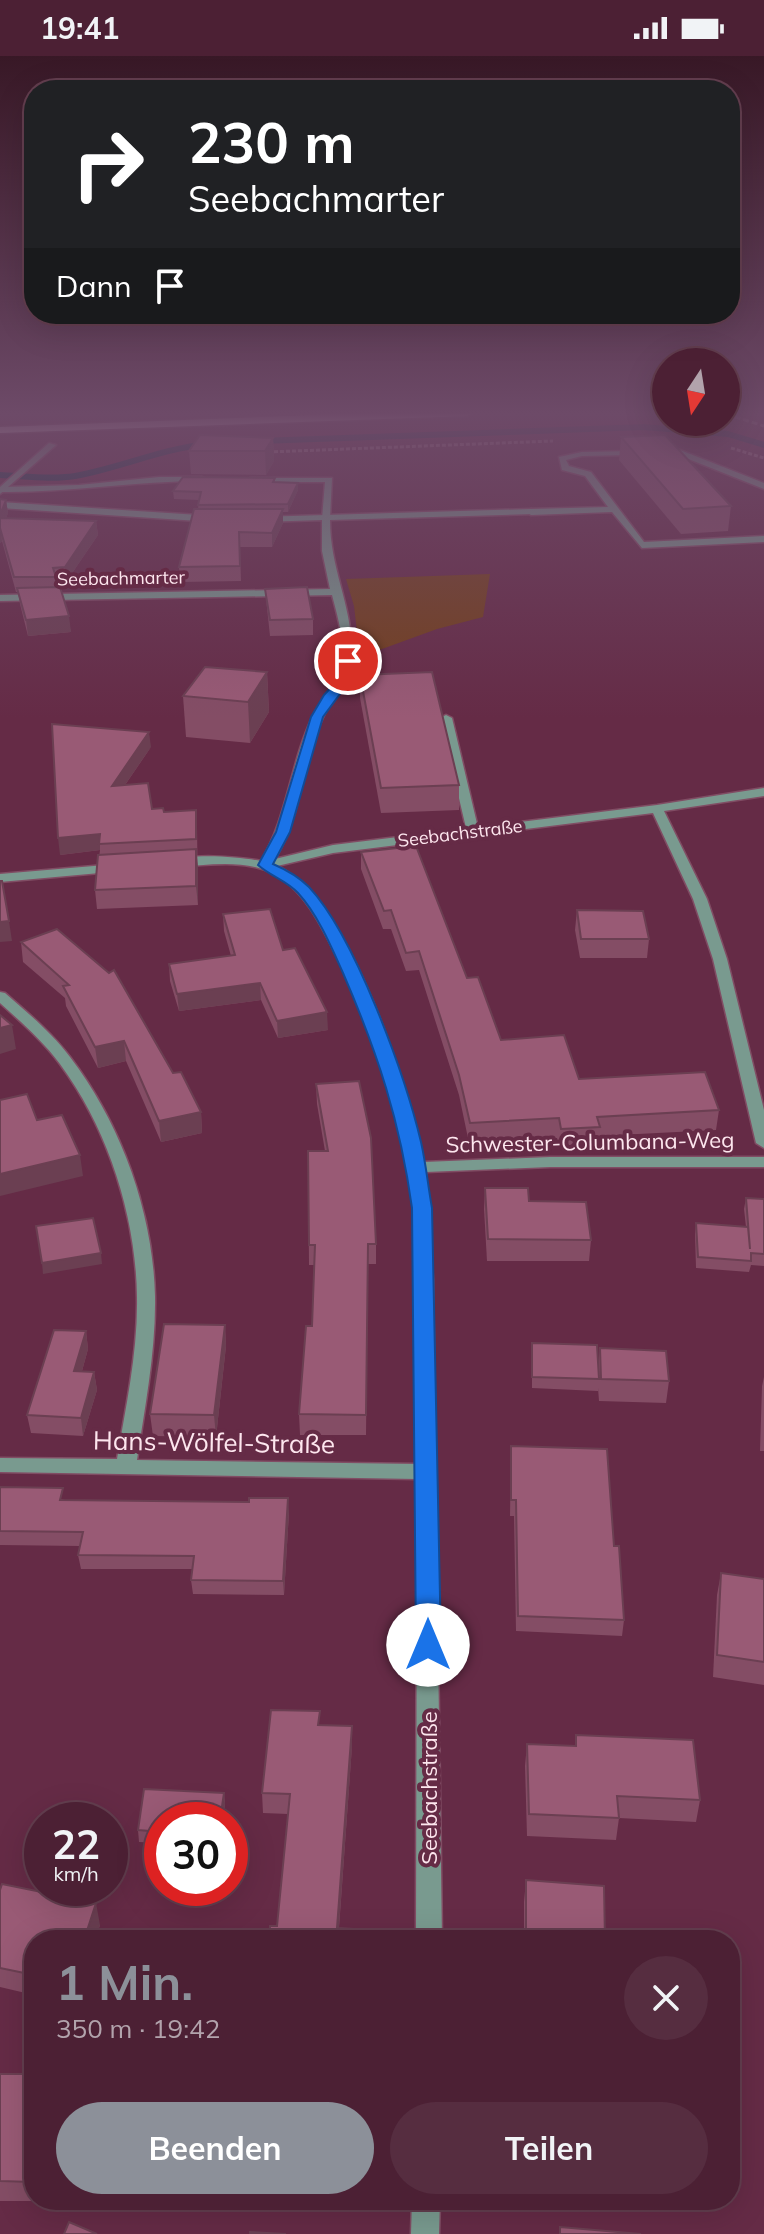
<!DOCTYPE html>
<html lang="de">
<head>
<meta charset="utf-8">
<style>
	:root { --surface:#4c2034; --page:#562d40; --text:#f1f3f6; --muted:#b2a3ac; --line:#633e4f; --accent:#8c9099 }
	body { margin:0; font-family:Mulish,sans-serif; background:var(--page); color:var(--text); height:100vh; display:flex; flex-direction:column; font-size:30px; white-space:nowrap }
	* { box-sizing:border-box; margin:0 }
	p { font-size:26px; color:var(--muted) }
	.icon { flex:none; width:44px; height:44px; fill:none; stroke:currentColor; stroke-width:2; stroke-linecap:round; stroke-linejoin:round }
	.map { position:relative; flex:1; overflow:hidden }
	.drawer { position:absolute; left:24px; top:1874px; width:716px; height:280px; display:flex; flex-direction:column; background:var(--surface); border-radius:32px; box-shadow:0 8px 32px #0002,0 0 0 2px var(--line) }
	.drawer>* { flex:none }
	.top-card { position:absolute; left:24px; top:24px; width:716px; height:244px; border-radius:32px; box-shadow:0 8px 32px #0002,0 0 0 2px var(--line); background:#202124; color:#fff; overflow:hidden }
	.needle { width:52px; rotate:192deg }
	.buttons { position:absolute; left:652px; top:292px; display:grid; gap:16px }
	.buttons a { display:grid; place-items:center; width:88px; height:88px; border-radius:50%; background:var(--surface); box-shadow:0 8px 32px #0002,0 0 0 2px var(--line); font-size:40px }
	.speed { position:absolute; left:24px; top:1746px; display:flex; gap:16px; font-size:40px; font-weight:700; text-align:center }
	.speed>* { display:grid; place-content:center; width:104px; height:104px; border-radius:50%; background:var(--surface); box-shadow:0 8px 32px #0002,0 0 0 2px var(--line); line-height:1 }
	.speed small { font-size:20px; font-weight:400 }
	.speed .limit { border:12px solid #d22; background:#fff; color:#111 }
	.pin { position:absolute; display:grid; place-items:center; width:68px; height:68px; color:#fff; margin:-34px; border:4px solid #fff; border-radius:50%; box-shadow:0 2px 8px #0007 }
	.me { position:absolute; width:88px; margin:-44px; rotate:0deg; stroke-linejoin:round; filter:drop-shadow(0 0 6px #0008) }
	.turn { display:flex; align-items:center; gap:28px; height:168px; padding:0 32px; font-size:36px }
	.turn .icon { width:104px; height:104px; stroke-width:2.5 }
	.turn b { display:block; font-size:56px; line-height:68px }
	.then { display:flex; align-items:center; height:76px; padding:0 32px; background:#0003; gap:16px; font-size:30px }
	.round { display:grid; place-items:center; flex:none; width:84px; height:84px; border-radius:42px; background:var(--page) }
	.overview { display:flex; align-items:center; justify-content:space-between; height:136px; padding:0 32px }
	h1 { font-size:48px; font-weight:700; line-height:60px; color:var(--accent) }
	.cta { display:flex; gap:16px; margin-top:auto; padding:16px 32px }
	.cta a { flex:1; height:92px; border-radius:48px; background:var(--accent); color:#fff; font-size:32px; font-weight:700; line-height:92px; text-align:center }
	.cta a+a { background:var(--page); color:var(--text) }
	.status { display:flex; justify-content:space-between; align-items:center; height:56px; padding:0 40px; background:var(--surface); direction:ltr }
	.status svg { height:22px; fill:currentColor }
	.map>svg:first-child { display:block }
	.green { fill:#733f1a }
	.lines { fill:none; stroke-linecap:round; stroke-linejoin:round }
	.stream { stroke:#0d3446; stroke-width:6 }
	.service-casing { stroke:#804d64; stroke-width:3 }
	.minor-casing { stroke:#804d64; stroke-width:3 }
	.motorway-casing { stroke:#804d64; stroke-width:3 }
	.path { stroke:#a3778a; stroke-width:3; stroke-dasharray:4 2; stroke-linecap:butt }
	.service { fill:#799a8f; fill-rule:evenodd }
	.minor { fill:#799a8f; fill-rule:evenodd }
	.motorway { fill:#fff; fill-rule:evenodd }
	.rail { stroke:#cfaebb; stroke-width:3; stroke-dasharray:6 3; stroke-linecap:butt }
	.wall { fill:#844d65 }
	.shaded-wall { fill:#6b3f52 }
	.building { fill:#995a75; stroke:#6b3f52; stroke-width:2 }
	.route { fill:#1a73e8; stroke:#114b97; stroke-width:2 }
	.labels { text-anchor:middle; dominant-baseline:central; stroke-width:8; stroke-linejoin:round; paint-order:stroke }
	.far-street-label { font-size:18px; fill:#fde6ee; stroke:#652b46 }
	.street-label { font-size:22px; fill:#fde6ee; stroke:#652b46 }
	.near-street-label { font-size:26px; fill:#fde6ee; stroke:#652b46 }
</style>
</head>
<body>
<div class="status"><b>19:41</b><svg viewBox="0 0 49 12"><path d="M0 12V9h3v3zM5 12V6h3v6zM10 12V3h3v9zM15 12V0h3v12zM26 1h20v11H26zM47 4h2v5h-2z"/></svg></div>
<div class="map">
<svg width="764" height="2178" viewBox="0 0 764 2178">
	<rect width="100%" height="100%" fill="#652b46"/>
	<polygon class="green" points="490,518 483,561 437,573 360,601 354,550 346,523"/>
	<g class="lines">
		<g class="stream">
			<polyline points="260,385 644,371 728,378 764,389"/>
			<path d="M 0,419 C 24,420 51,424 75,420 C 120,412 161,393 207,388"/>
		</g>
		<defs>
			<g id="service">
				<polygon points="680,394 764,427 764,433 676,398 582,400 566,404 569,410 591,416 644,486 764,480 764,486 642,492 612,456 531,459 527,456 531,453 608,451 585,420 562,414 559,401 582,396"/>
				<path d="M 159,421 L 202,421 L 206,423 L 202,425 C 134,425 68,437 0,436 L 1,431 L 79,429 Z"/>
				<polygon points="250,422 332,422 330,463 326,466 322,463 325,426 253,426"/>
				<polygon points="446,659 452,662 479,776 473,780 467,776 440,662"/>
			</g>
			<g id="minor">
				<polygon points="49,387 56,389 0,438 0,431"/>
				<polygon points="0,446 214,460 218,463 214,466 0,452"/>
				<path d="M 531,453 L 534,454 L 534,458 L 330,464 C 330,512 351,547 352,594 C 354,626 336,633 324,659 C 302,705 302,758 275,803 L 333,789 L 657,749 L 764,732 L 764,740 L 664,755 L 707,843 L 727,903 L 764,1054 L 764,1092 L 756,1087 L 713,903 L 693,843 L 653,757 L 333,797 L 277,810 C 349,842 408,1032 424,1106 L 550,1101 L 764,1101 L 764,1111 L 550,1111 L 426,1116 L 433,1224 L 442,1884 L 416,1884 L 417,1423 L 0,1416 L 0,1402 L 117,1403 C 126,1350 138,1295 137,1241 C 136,1160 108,1073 60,1008 C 43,985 21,966 0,947 L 0,936 L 5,937 C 28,957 52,977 70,1001 C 121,1068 153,1156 155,1240 C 156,1295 145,1350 137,1404 L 417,1408 C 416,1364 415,1319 415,1274 C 416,1220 418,1164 408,1110 C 396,1037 369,963 335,897 C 321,869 303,832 272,817 C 244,803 207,809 176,811 L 170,807 C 186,796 240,801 261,805 C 288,760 290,707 313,660 C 321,643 337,631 341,612 C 346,588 338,562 332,539 L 0,545 L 0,539 L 330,533 L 322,495 L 322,464 L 261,466 L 258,465 L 258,461 Z"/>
				<polygon points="117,808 123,812 122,815 0,826 0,818"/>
				<polygon points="412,2144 440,2144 439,2178 411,2178"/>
			</g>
			<polygon id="motorway" points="368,357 472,357 467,360 0,377 0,371"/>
		</defs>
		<use href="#service" class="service-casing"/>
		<use href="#minor" class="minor-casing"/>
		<use href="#motorway" class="motorway-casing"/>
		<g class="path">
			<polyline points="731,392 764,402"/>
			<polyline points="268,396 553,385"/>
		</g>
		<use href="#service" class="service"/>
		<use href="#minor" class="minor"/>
		<use href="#motorway" class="motorway"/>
		<polyline class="rail" points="726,358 764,370"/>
	</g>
	<g class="wall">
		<polygon points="621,381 731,450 728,475 681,478 619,404"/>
		<polygon points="273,382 274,405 266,419 191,418 189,395"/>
		<polygon points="275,422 275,426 298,434 288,456 283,456 283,467 272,491 240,491 241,525 180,526 179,511 198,453 199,444 174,443 173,435"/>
		<polygon points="0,443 6,444 8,457 6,462 96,465 98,479 66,526 57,526 71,576 28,580 20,548 18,536 16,536 2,485 0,487"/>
		<polygon points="265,533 313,563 313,579 270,580"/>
		<polygon points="267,616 269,656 250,687 186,681 183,640"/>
		<polygon points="360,619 459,729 459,754 381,757 360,642"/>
		<polygon points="151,691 125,729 152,753 197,770 198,849 97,853 95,834 100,794 60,799"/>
		<polygon points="361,796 467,922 501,984 579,1023 719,1054 716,1074 599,1080 598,1091 560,1092 557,1082 469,1087 459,1039 419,914 406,915 391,873 383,873 361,813"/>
		<polygon points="577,854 649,883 647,902 580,902 575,874"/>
		<polygon points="223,858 283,894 328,974 278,982 261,944 179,955 170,925 169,908 231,900 224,875"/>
		<polygon points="21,886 173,1017 201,1056 202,1077 161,1086 126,1005 98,1012 66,950 65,942 23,906"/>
		<polygon points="316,1028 376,1188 376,1208 368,1208 366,1379 300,1379 299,1358 312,1270 314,1209 309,1209 308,1095 325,1095 317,1048"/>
		<polygon points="485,1132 529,1145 591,1184 589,1205 487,1205 484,1153"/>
		<polygon points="746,1142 764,1143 764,1210 751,1209 749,1216 696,1212 695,1178 696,1167 746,1171 744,1153"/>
		<polygon points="225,1269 226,1290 216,1381 153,1380 150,1358"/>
		<polygon points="86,1275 88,1293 82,1315 94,1316 97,1334 83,1380 31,1377 27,1359"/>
		<polygon points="532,1287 598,1309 600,1292 669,1325 666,1347 599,1345 598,1332 598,1335 532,1332"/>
		<polygon points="764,1321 764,1395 760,1395 762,1330"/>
		<polygon points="511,1390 614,1490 624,1564 622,1580 516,1575 514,1460 510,1460"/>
		<polygon points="0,1431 65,1444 289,1456 284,1539 193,1538 191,1524 192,1513 81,1513 78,1499 80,1490 0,1489"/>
		<polygon points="721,1517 764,1523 764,1629 713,1621 717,1539"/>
		<polygon points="320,1669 352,1690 339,1872 269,1884 277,1870 288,1758 263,1757 262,1737"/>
		<polygon points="576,1679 700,1744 696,1766 619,1762 616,1784 527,1780 525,1710 527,1688 575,1690"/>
		<polygon points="144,1733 224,1737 225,1748 223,1764 162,1764 162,1787 139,1786 138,1774"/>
		<polygon points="526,1824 605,1884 524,1884 524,1846"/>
		<polygon points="0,1834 100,1869 95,1884 34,1884 34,1939 0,1931"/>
		<polygon points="0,2018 34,2018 34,2144 38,2144 38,2145 0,2145"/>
	</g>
	<g class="shaded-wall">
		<polygon points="273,382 274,405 266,419 265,395"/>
		<polygon points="298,427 298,434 288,456 288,448"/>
		<polygon points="6,444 8,457 1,475 2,485 0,487 0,459"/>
		<polygon points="283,453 283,467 272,491 272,477"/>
		<polygon points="96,465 98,479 66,526 65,511"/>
		<polygon points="69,560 71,576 28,580 26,564"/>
		<polygon points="267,616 269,656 250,687 248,646"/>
		<polygon points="149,676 151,691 114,745 112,730"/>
		<polygon points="100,778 100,794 60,799 58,782"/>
		<polygon points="196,793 198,811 198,849 196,830"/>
		<polygon points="9,865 12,885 0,886 0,866"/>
		<polygon points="260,927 261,944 179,955 177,938"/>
		<polygon points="327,956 328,974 278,982 277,965"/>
		<polygon points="12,969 16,993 0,998 0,972"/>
		<polygon points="124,985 126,1005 98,1012 95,991"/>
		<polygon points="201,1056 202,1077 161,1086 159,1065"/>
		<polygon points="80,1099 83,1120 0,1140 0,1118"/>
		<polygon points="101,1197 102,1208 43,1218 42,1207"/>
		<polygon points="225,1269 226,1290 216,1381 214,1359"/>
		<polygon points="86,1275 88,1293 77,1333 74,1315"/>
		<polygon points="94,1316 97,1334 83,1380 81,1362"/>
		<polygon points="288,1442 289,1456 284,1539 283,1525"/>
		<polygon points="352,1670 352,1690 338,1884 337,1872"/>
		<polygon points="224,1737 225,1748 223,1764 220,1764"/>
		<polygon points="96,1847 100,1869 95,1884 84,1884"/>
	</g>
	<g class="building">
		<polygon points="200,379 273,382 265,395 189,395"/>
		<polygon points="665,379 731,450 683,453 621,381"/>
		<polygon points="183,421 275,422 273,426 298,427 288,448 198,449 201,436 173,435"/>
		<polygon points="0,443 6,444 0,459"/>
		<polygon points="194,453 283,453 272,477 239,476 240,510 179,511"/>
		<polygon points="0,462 96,465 65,511 53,512 56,521 14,521 0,472"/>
		<polygon points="60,531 69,560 26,564 17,532"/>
		<polygon points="307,531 313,563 270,564 265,533"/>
		<polygon points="205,611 267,616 248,646 183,640"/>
		<polygon points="432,616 459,729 381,732 360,619"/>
		<polygon points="52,668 149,676 112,730 148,727 152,753 163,752 164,756 196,754 196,783 99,788 100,778 58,782"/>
		<polygon points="416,790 467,922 478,921 501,984 564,979 579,1023 705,1016 719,1054 597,1061 600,1071 561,1073 559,1062 470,1067 459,1019 419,895 406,897 391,854 384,855 361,796"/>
		<polygon points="196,793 196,830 95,834 98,799"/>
		<polygon points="0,825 2,825 9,865 0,866"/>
		<polygon points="270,853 283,894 295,892 327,956 277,965 260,927 177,938 169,908 235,899 223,858"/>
		<polygon points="577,854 643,855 649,883 581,883"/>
		<polygon points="57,873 109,917 114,914 173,1017 181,1016 201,1056 159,1065 124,985 95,991 63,930 69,929 21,886"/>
		<polygon points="0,959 12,969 0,972"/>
		<polygon points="359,1025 371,1082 376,1188 368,1188 366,1359 299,1358 306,1270 312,1270 315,1189 309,1189 308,1095 328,1095 316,1028"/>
		<polygon points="27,1038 37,1064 62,1059 80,1099 0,1118 0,1044"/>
		<polygon points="485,1132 528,1132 529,1145 586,1146 591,1184 488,1183"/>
		<polygon points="746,1142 764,1143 764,1198 751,1197 751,1205 698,1201 696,1167 748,1171 750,1193"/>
		<polygon points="93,1162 101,1197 42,1207 36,1170"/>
		<polygon points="164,1268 225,1269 214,1359 150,1358"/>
		<polygon points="54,1274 86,1275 74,1315 94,1316 81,1362 27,1359"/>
		<polygon points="532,1287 597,1289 599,1323 532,1321"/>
		<polygon points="600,1292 666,1295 669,1325 601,1323"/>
		<polygon points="511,1390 607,1393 614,1490 619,1490 624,1564 518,1560 516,1444 511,1444"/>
		<polygon points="0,1431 63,1432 60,1444 249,1446 249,1442 288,1442 283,1525 191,1524 194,1500 78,1499 83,1476 0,1475"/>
		<polygon points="721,1517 764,1523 764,1606 717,1599"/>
		<polygon points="271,1654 320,1655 318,1669 352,1670 337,1872 353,1873 352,1884 220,1884 221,1881 269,1884 270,1870 277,1870 290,1738 262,1737"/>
		<polygon points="576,1679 693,1684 700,1744 617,1740 619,1762 529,1758 527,1688 576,1690"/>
		<polygon points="144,1733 224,1737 220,1764 162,1764 162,1776 138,1774"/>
		<polygon points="526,1824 604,1830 605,1884 558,1884 526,1881"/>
		<polygon points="2,1828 96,1847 84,1884 34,1884 34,1919 0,1912 0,1834"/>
		<polygon points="0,2018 34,2018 34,2113 32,2126 0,2125"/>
		<polygon points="69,2166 97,2178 64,2178"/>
		<polygon points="560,2171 641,2178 560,2178"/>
		<polygon points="250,2176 286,2178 250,2178"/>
	</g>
	<linearGradient id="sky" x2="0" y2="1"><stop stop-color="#381826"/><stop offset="0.54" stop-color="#6d4a68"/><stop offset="1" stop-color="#6d4a68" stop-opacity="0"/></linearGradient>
	<rect width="764" height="662" fill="url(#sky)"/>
	<path class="route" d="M 343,602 L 354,605 L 348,627 L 323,661 L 290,776 L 273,808 C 287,814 298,820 309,831 C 355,880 405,1019 421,1086 C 426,1108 428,1130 432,1152 L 441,1589 L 437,1596 L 428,1599 L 419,1596 L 416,1589 L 412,1152 C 400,1065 378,998 343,917 C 331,890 318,859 298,837 C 286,824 270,820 258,809 L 276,776 L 311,661 L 324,639 L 336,626 Z"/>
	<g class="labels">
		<g class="far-street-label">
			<text transform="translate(121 522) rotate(-1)">Seebachmarter</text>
			<text transform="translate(460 777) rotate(-7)">Seebachstraße</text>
		</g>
		<g class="street-label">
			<text transform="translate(590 1086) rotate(-1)">Schwester-Columbana-Weg</text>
			<text transform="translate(429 1732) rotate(-90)">Seebachstraße</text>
		</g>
		<g class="near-street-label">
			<text transform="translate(214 1386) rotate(1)">Hans-Wölfel-Straße</text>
		</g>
	</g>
</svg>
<div class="buttons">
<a><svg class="needle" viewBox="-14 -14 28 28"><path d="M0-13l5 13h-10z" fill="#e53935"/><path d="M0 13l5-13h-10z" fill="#b2a3ac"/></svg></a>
</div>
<div class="speed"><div>22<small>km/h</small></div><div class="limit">30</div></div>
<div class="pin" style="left:348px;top:605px;background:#d93025"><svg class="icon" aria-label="arrive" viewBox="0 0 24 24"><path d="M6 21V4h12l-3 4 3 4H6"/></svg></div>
<svg class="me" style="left:428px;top:1589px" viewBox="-20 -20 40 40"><circle r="19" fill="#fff"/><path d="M0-13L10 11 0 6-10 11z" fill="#1a73e8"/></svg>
<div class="top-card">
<div class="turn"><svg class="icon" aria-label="right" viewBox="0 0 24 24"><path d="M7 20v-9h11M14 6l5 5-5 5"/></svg><div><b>230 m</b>Seebachmarter</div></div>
<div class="then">Dann<svg class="icon" aria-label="arrive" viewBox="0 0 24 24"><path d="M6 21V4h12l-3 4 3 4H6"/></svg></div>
</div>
<section class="drawer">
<div class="overview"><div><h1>1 Min.</h1><p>350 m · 19:42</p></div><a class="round"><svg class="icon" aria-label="close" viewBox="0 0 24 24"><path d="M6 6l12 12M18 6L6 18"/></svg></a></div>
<div class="cta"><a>Beenden</a><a>Teilen</a></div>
</section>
</div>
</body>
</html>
